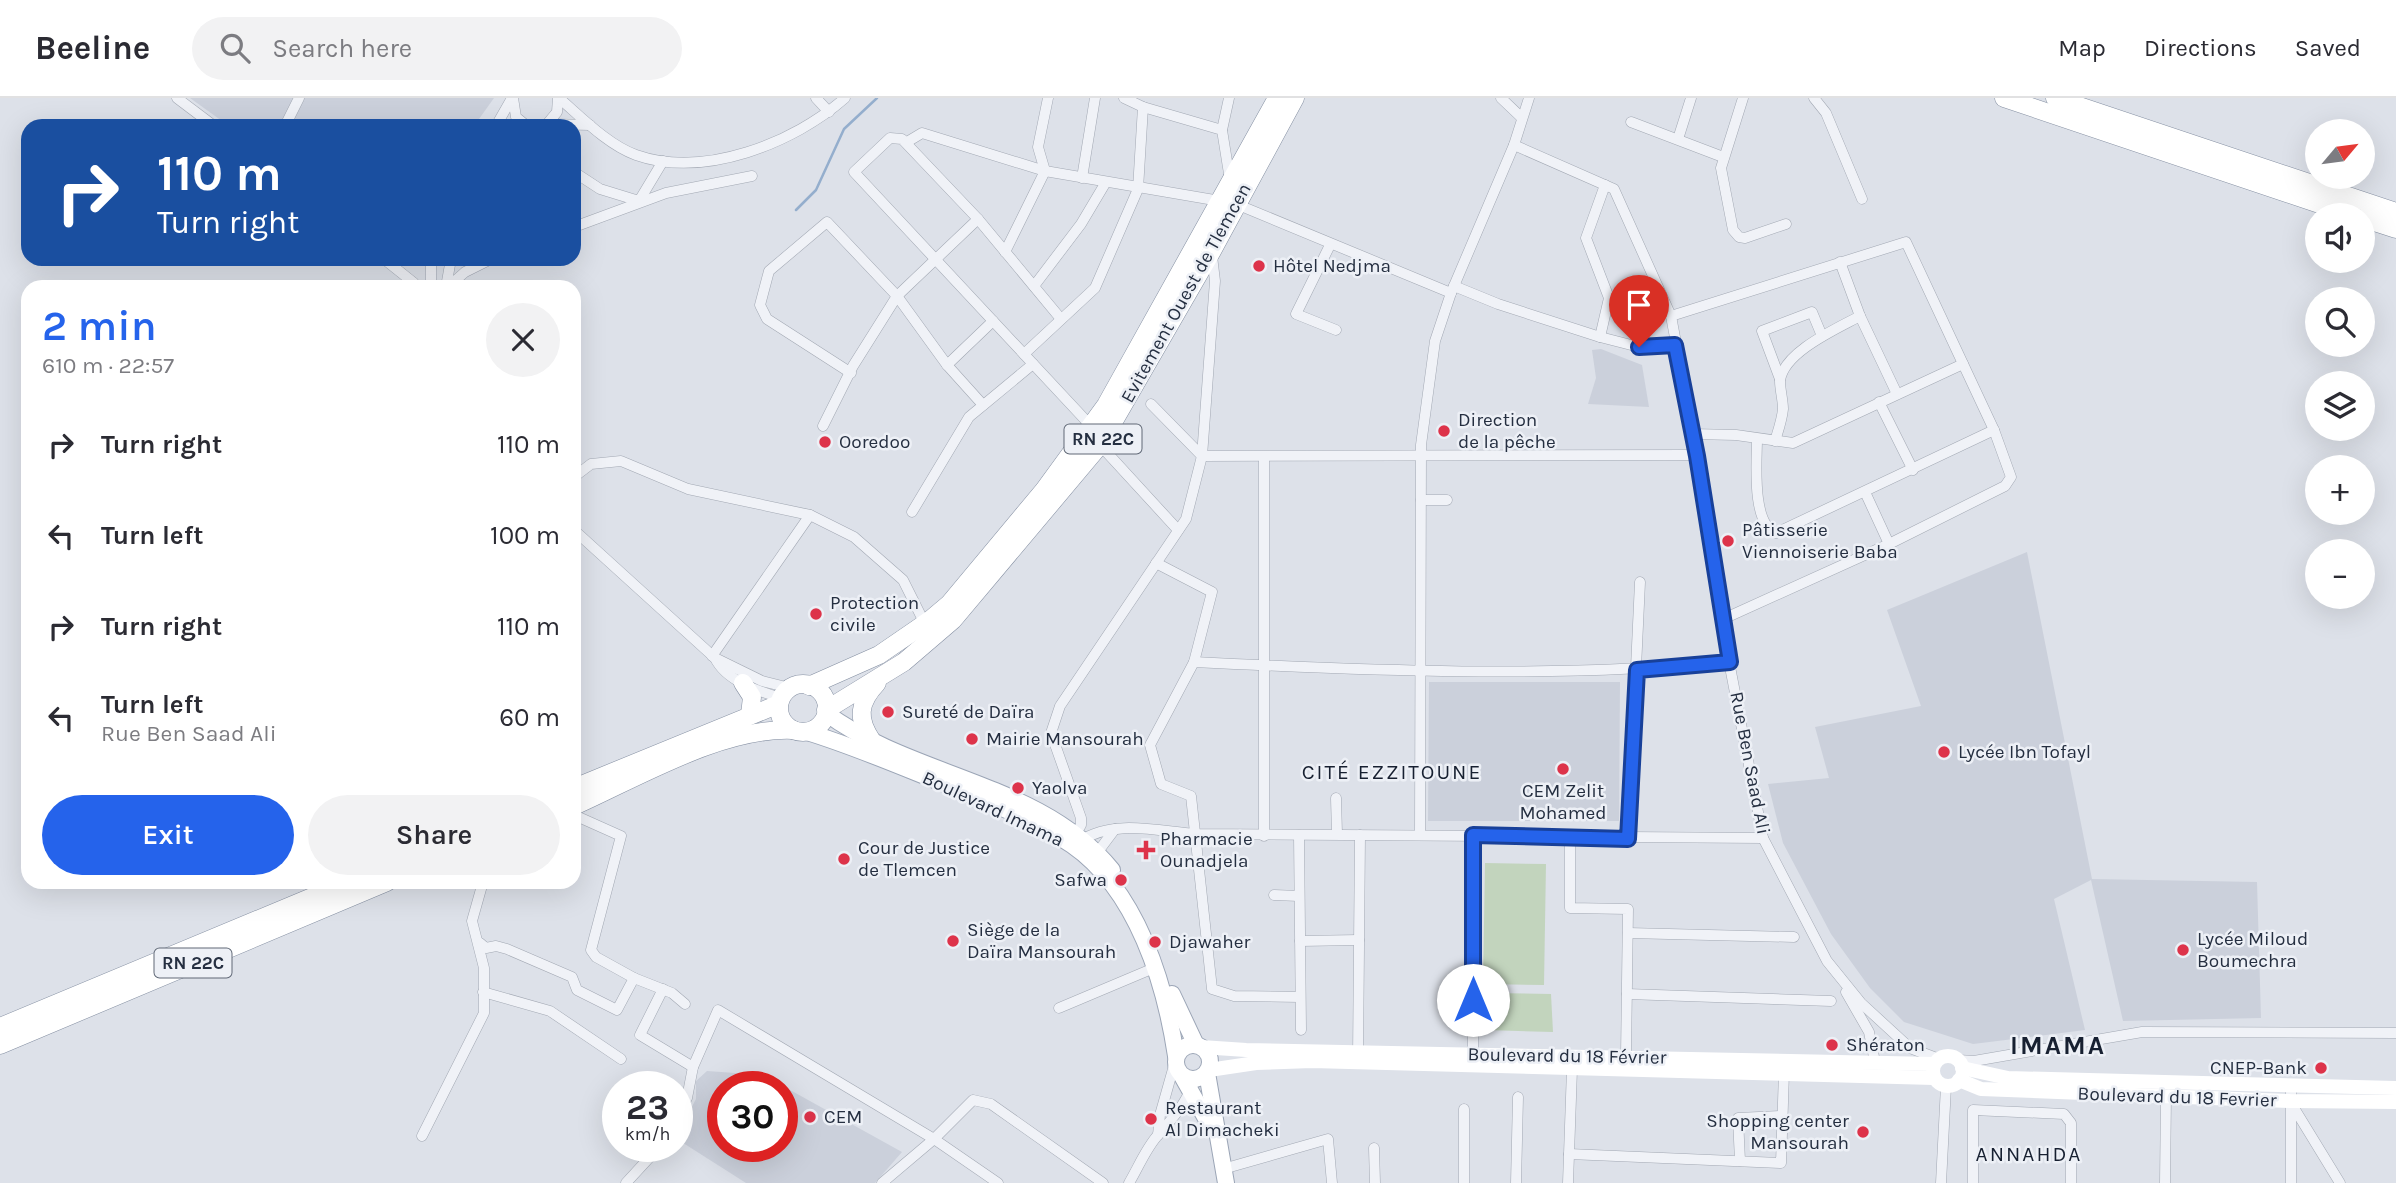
<!DOCTYPE html>
<html lang="en">
<head>
<meta charset="utf-8">
<style>
	:root { --surface:#fff; --page:#f2f2f3; --text:#2b2b33; --muted:#7c7c81; --line:#e1e1e2; --accent:#2563eb }
	body { margin:0; font-family:Karla,sans-serif; background:var(--page); color:var(--text); height:100vh; display:flex; flex-direction:column; font-size:26px; white-space:nowrap }
	* { box-sizing:border-box; margin:0 }
	p { font-size:23px; color:var(--muted) }
	.icon { flex:none; width:38px; height:38px; fill:none; stroke:currentColor; stroke-width:2; stroke-linecap:round; stroke-linejoin:round }
	.map { position:relative; flex:1; overflow:hidden }
	.sheet { position:absolute; left:21px; top:182px; width:560px; height:609px; display:flex; flex-direction:column; background:var(--surface); border-radius:21px; box-shadow:0 7px 28px #0002 }
	.sheet>* { flex:none }
	.top-card { position:absolute; left:21px; top:21px; width:560px; height:147px; border-radius:21px; box-shadow:0 7px 28px #0002; background:#1a4fa0; color:#fff; overflow:hidden }
	.needle { width:46px; rotate:61deg }
	.fabs { position:absolute; left:2305px; top:21px; display:grid; gap:14px }
	.fabs a { display:grid; place-items:center; width:70px; height:70px; border-radius:50%; background:var(--surface); box-shadow:0 7px 28px #0002; font-size:35px }
	.speed { position:absolute; left:602px; top:973px; display:flex; gap:14px; font-size:35px; font-weight:700; text-align:center }
	.speed>* { display:grid; place-content:center; width:91px; height:91px; border-radius:50%; background:var(--surface); box-shadow:0 7px 28px #0002; line-height:1 }
	.speed small { font-size:18px; font-weight:400 }
	.speed .limit { border:10px solid #d22; background:#fff; color:#111 }
	.pin { position:absolute; display:grid; place-items:center; width:60px; height:60px; color:#fff; margin:-72px -30px; border-radius:50% 50% 50% 0; rotate:-45deg; box-shadow:0 0 7px #0007 }
	.pin .icon { rotate:45deg }
	.me { position:absolute; width:77px; margin:-38px; rotate:0deg; stroke-linejoin:round; filter:drop-shadow(0 0 5px #0008) }
	.turn { display:flex; align-items:center; gap:24px; height:147px; padding:0 21px; font-size:32px }
	.turn .icon { width:91px; height:91px; stroke-width:2.5 }
	.turn b { display:block; font-size:49px; line-height:60px }
	.round { display:grid; place-items:center; flex:none; width:74px; height:74px; border-radius:37px; background:var(--page) }
	.overview { display:flex; align-items:center; justify-content:space-between; height:119px; padding:0 21px }
	h1 { font-size:42px; font-weight:600; line-height:52px; color:var(--accent) }
	.primary-button { display:flex; gap:14px; margin-top:auto; padding:14px 21px }
	.primary-button a { flex:1; height:80px; border-radius:42px; background:var(--accent); color:#fff; font-size:28px; font-weight:600; line-height:80px; text-align:center }
	.primary-button a+a { background:var(--page); color:var(--text) }
	ul { padding:0; list-style:none }
	li { display:flex; align-items:center; gap:21px; height:91px; padding:0 21px }
	li div { flex:1 }
	li b { display:block; font-size:26px }
	li em { font-style:normal }
	header { display:flex; align-items:center; gap:42px; box-sizing:border-box; height:98px; padding:0 35px; background:var(--surface); border-bottom:2px solid var(--line) }
	header strong { font-size:33px }
	nav { display:flex; gap:38px; margin-inline-start:auto; font-size:24px }
	.search { width:490px; height:63px; background:var(--page); display:flex; align-items:center; gap:18px; box-sizing:border-box; padding:0 24px; border-radius:38px; color:var(--muted); font-size:26px }
	.map>svg:first-child { display:block }
	.built { fill:#cbd0db; fill-rule:evenodd }
	.green { fill:#c2d4bd }
	.lines { fill:none; stroke-linecap:round; stroke-linejoin:round }
	.stream { stroke:#94aecd; stroke-width:2.5 }
	.street-casing { stroke:#a2a8b3; stroke-width:11 }
	.primary-casing { stroke:#9ba5b6; stroke-width:18 }
	.highway-casing { stroke:#838ea1; stroke-width:19 }
	.street { stroke:#f0f2f7; stroke-width:10 }
	.secondary { stroke:#fff; stroke-width:14 }
	.primary { stroke:#fff; stroke-width:16 }
	.highway { stroke:#fff; stroke-width:18 }
	.route-casing { stroke:#184099; stroke-width:18 }
	.route { stroke:#2563eb; stroke-width:12 }
	.poi-dot { fill:#dd334a; stroke:#edf0f6; stroke-width:2.5 }
	.labels { text-anchor:middle; dominant-baseline:central; stroke-width:5; stroke-linejoin:round; paint-order:stroke }
	.shield { fill:#edf0f6; stroke:#616977; stroke-width:2 }
	.shield-label { font-size:18px; font-weight:bold; fill:#252f41 }
	.poi-label { font-size:19px; fill:#252f41; stroke:#edf0f6; text-anchor:start }
	.street-label { font-size:19px; fill:#252f41; stroke:#edf0f6 }
	.neighbourhood-label { font-size:21px; letter-spacing:2px; fill:#172031; stroke:#edf0f6 }
	.district-label { font-size:26px; font-weight:bold; letter-spacing:2px; fill:#172031; stroke:#edf0f6 }
</style>
</head>
<body>
<header>
<strong>Beeline</strong>
<div class="search"><svg class="icon" aria-label="search" viewBox="0 0 24 24"><circle cx="10" cy="10" r="6"/><path d="M15 15l6 6"/></svg>Search here</div>
<nav><a>Map</a><a>Directions</a><a>Saved</a></nav>
</header>
<div class="map">
<svg width="2396" height="1085" viewBox="0 0 2396 1085">
	<rect width="100%" height="100%" fill="#dde1e9"/>
	<g class="built">
		<polygon points="190,0 494,0 474,28 229,28"/>
		<polygon points="1601,251 1642,267 1649,309 1588,306 1596,280 1592,252"/>
		<polygon points="2027,454 2092,781 2257,784 2261,920 2123,923 2091,782 2054,801 2085,932 1973,946 1904,924 1870,890 1831,836 1783,745 1768,686 1829,680 1815,629 1921,608 1887,512"/>
		<polygon points="1429,584 1620,584 1619,723 1428,723"/>
		<path d="M 707,973 L 763,977 L 902,1054 L 875,1085 L 746,1085 L 680,1043 L 677,1038 L 696,1001 L 696,983 ZM 723,989 L 782,989 L 782,1048 L 723,1048 Z"/>
	</g>
	<g class="green">
		<polygon points="1485,765 1546,766 1544,887 1483,886"/>
		<polygon points="1485,895 1551,896 1553,934 1486,932"/>
	</g>
	<g class="lines">
		<polyline class="stream" points="796,112 816,92 844,31 877,0"/>
		<defs>
			<g id="street">
				<polyline points="177,0 214,28"/>
				<polyline points="513,0 516,19 527,28"/>
				<path d="M 559,0 C 581,19 608,47 636,57 C 704,81 794,45 845,0"/>
				<polyline points="816,0 829,14"/>
				<polyline points="1124,0 1143,9 1222,32 1230,82"/>
				<polyline points="1501,0 1521,19"/>
				<polyline points="1743,0 1721,70 1733,132 1739,139 1745,140 1786,126"/>
				<polyline points="1814,0 1826,15 1862,101"/>
				<polyline points="1631,24 1723,59"/>
				<polyline points="547,26 557,14 558,0"/>
				<polyline points="548,26 590,27"/>
				<polyline points="285,28 299,0"/>
				<polyline points="496,28 512,0"/>
				<polyline points="1222,32 1229,0"/>
				<polyline points="1678,41 1691,0"/>
				<polyline points="907,44 922,35 1045,73 1220,103"/>
				<polyline points="1514,47 1614,91 1671,218 1697,357 1721,522 1763,740 1827,863 1861,905 1910,950 1939,961"/>
				<polyline points="574,74 600,91 639,103 663,63"/>
				<polyline points="1082,80 1095,0"/>
				<polyline points="1605,87 1586,140 1609,200 1600,239 1639,249 1675,247"/>
				<polyline points="1236,106 1451,195"/>
				<polyline points="574,129 666,95 752,78"/>
				<polyline points="1330,147 1296,216 1336,232"/>
				<polyline points="1005,154 1045,73 1038,49 1048,0"/>
				<polyline points="1212,158 1215,183 1202,358 1697,357"/>
				<polyline points="384,161 414,185"/>
				<polyline points="1840,164 1860,218 1897,296"/>
				<polyline points="1034,188 1081,126 1106,84"/>
				<polyline points="1454,188 1498,206 1600,239"/>
				<polyline points="431,189 431,161"/>
				<polyline points="446,189 451,161"/>
				<polyline points="448,189 465,174 491,161"/>
				<polyline points="1671,218 1906,144 1994,332 2011,379 2005,388 1889,446 1721,522"/>
				<polyline points="1061,221 978,121 902,41 890,40 854,74 1091,328"/>
				<polyline points="1024,256 1095,190 1138,91 1143,9"/>
				<polyline points="947,267 993,223"/>
				<polyline points="851,275 767,221 760,207 769,173 827,124 897,198 947,267 983,307"/>
				<polyline points="1780,281 1762,233 1812,214 1822,238"/>
				<polyline points="1879,304 1913,372"/>
				<polyline points="823,328 853,268 897,198 978,121"/>
				<polyline points="1692,336 1736,337 1793,345 1963,266"/>
				<path d="M 1757,341 C 1757,362 1751,426 1776,435 L 1994,332"/>
				<path d="M 1775,343 C 1778,333 1782,322 1783,311 C 1783,302 1780,292 1780,283 C 1783,254 1838,230 1860,218"/>
				<polyline points="1100,347 1178,432"/>
				<polyline points="574,379 591,366 621,363 688,391 810,417 854,439 903,482 925,526"/>
				<polyline points="1865,394 1889,446"/>
				<polyline points="1421,402 1447,402"/>
				<polyline points="912,414 969,319 1033,266"/>
				<path d="M 574,432 L 715,560 C 726,583 758,593 781,600"/>
				<polyline points="1156,465 1212,494 1194,564"/>
				<polyline points="712,558 810,417"/>
				<polyline points="715,560 762,583 790,590"/>
				<polyline points="1336,700 1337,736"/>
				<polyline points="1075,737 1081,727 1081,720 1051,635 1060,608 1186,421 1202,358 1151,306"/>
				<polyline points="1299,737 1301,932"/>
				<polyline points="1420,737 1421,347 1435,243 1451,195 1514,47 1529,0"/>
				<polyline points="1264,738 1264,359"/>
				<polyline points="1570,739 1570,810 1628,811 1626,958"/>
				<polyline points="1628,741 1640,484"/>
				<path d="M 1080,743 C 1113,721 1158,733 1194,736 L 1763,740"/>
				<polyline points="1094,759 1115,731"/>
				<polyline points="1274,797 1299,798"/>
				<polyline points="1628,835 1794,839"/>
				<polyline points="1300,843 1359,842"/>
				<polyline points="480,845 486,850 496,848 507,851 572,879 577,892 617,912 634,880 596,859 591,852 621,738 574,717"/>
				<polyline points="634,880 672,895 685,906"/>
				<polyline points="663,891 640,937 693,969"/>
				<polyline points="483,894 550,913 621,961"/>
				<polyline points="1846,894 1869,934 1875,964"/>
				<polyline points="1627,896 1831,903"/>
				<path d="M 1300,899 L 1234,898 L 1212,891 L 1191,698 L 1161,686 L 1150,647 L 1194,564 C 1372,573 1552,580 1729,564"/>
				<polyline points="1059,910 1154,870"/>
				<polyline points="1358,960 1360,737"/>
				<polyline points="1473,960 1473,737"/>
				<polyline points="1958,962 1974,963 2142,934 2396,935"/>
				<polyline points="2291,1005 2340,1085"/>
				<polyline points="1464,1011 1464,1085"/>
				<polyline points="677,1019 687,1000 693,969 718,912 934,1041 998,1085"/>
				<polyline points="1158,1037 1160,1017 1175,964"/>
				<polyline points="422,1038 484,915 484,870 472,823 483,784"/>
				<polyline points="1374,1050 1375,1085"/>
				<polyline points="1569,1056 1781,1065 1784,974"/>
				<polyline points="1740,1063 1738,1020 1782,1018"/>
				<polyline points="1223,1071 1328,1041 1332,1085"/>
				<polyline points="626,1085 660,1048"/>
				<polyline points="882,1085 934,1041 973,1002 991,1006 1103,1085"/>
				<path d="M 1129,1085 C 1138,1070 1146,1050 1158,1037 C 1174,1019 1186,1005 1195,982"/>
				<polyline points="1516,1085 1518,999"/>
				<polyline points="1568,1085 1572,971"/>
				<polyline points="1941,1085 1946,988"/>
				<polyline points="1973,1085 1973,1012 2064,1016 2071,1025 2071,1085"/>
				<polyline points="2165,1085 2166,997"/>
				<polyline points="2291,1085 2291,989"/>
			</g>
			<g id="primary">
				<path d="M 826,615 C 913,680 1041,684 1112,772"/>
				<path d="M 807,634 C 853,648 897,667 942,685 C 986,703 1033,721 1072,747 C 1137,792 1165,885 1176,958"/>
				<polyline points="1172,896 1196,947"/>
				<circle cx="1193" cy="964" r="17"/>
				<polyline points="1207,975 1226,1085"/>
				<polyline points="1182,978 1212,1031"/>
			</g>
			<g id="highway">
				<polyline points="2004,0 2352,117"/>
				<polyline points="2055,0 2396,114"/>
				<polyline points="2362,120 2396,131"/>
				<polyline points="743,585 752,599 750,617"/>
				<circle cx="803" cy="610" r="24"/>
				<polyline points="809,588 879,557 930,522 949,506 1044,392 1106,307 1277,0"/>
				<polyline points="826,612 904,564 953,522 1100,347 1212,153 1295,0"/>
				<path d="M 872,643 C 857,621 858,605 877,585"/>
				<polyline points="574,690 779,606"/>
				<path d="M 574,708 C 639,679 722,629 793,632"/>
				<polyline points="0,929 348,784"/>
				<polyline points="0,947 387,784"/>
			</g>
		</defs>
		<use href="#street" class="street-casing"/>
		<use href="#primary" class="primary-casing"/>
		<use href="#highway" class="highway-casing"/>
		<use href="#street" class="street"/>
		<g class="secondary">
			<polyline points="1201,949 1246,952 1934,966"/>
			<circle cx="1948" cy="973" r="15"/>
			<polyline points="1962,970 2008,980 2396,990"/>
			<polyline points="1209,972 1256,965 1312,963 1934,980"/>
			<polyline points="1959,982 1981,991 2290,1003 2396,1004"/>
		</g>
		<use href="#primary" class="primary"/>
		<use href="#highway" class="highway"/>
	</g>
	<g class="lines">
		<defs>
			<polyline id="route" points="1473,902 1473,737 1628,741 1637,572 1730,564 1697,358 1675,247 1639,249"/>
		</defs>
		<use href="#route" class="route-casing"/>
		<use href="#route" class="route"/>
	</g>
	<g class="poi-dot">
		<circle cx="1259" cy="168" r="7"/>
		<circle cx="1444" cy="333" r="7"/>
		<circle cx="825" cy="344" r="7"/>
		<circle cx="1728" cy="443" r="7"/>
		<circle cx="816" cy="516" r="7"/>
		<circle cx="888" cy="614" r="7"/>
		<circle cx="972" cy="641" r="7"/>
		<circle cx="1944" cy="654" r="7"/>
		<circle cx="1563" cy="671" r="7"/>
		<circle cx="1018" cy="690" r="7"/>
		<path d="M1142.5 741.5h7v7h7v7h-7v7h-7v-7h-7v-7h7z"/>
		<circle cx="844" cy="761" r="7"/>
		<circle cx="1121" cy="782" r="7"/>
		<circle cx="953" cy="843" r="7"/>
		<circle cx="1155" cy="844" r="7"/>
		<circle cx="2183" cy="852" r="7"/>
		<circle cx="1832" cy="947" r="7"/>
		<circle cx="2321" cy="970" r="7"/>
		<circle cx="810" cy="1019" r="7"/>
		<circle cx="1151" cy="1021" r="7"/>
		<circle cx="1863" cy="1034" r="7"/>
	</g>
	<g class="labels">
		<g class="shield">
			<rect x="1064.5" y="326.5" width="77" height="29" rx="5"/>
			<rect x="154.5" y="850.5" width="77" height="29" rx="5"/>
		</g>
		<g class="shield-label">
			<text x="1103" y="341">RN 22C</text>
			<text x="193" y="865">RN 22C</text>
		</g>
		<g class="poi-label">
			<text x="1273" y="168">Hôtel Nedjma</text>
			<text x="1458" y="322">Direction<tspan x="1458" dy="22">de la pêche</tspan></text>
			<text x="839" y="344">Ooredoo</text>
			<text x="1742" y="432">Pâtisserie<tspan x="1742" dy="22">Viennoiserie Baba</tspan></text>
			<text x="830" y="505">Protection<tspan x="830" dy="22">civile</tspan></text>
			<text x="902" y="614">Sureté de Daïra</text>
			<text x="986" y="641">Mairie Mansourah</text>
			<text x="1958" y="654">Lycée Ibn Tofayl</text>
			<text x="1032" y="690">Yaolva</text>
			<text x="1563" y="693" text-anchor="middle">CEM Zelit<tspan x="1563" dy="22">Mohamed</tspan></text>
			<text x="1160" y="741">Pharmacie<tspan x="1160" dy="22">Ounadjela</tspan></text>
			<text x="858" y="750">Cour de Justice<tspan x="858" dy="22">de Tlemcen</tspan></text>
			<text x="1107" y="782" text-anchor="end">Safwa</text>
			<text x="967" y="832">Siège de la<tspan x="967" dy="22">Daïra Mansourah</tspan></text>
			<text x="2197" y="841">Lycée Miloud<tspan x="2197" dy="22">Boumechra</tspan></text>
			<text x="1169" y="844">Djawaher</text>
			<text x="1846" y="947">Shératon</text>
			<text x="2307" y="970" text-anchor="end">CNEP-Bank</text>
			<text x="1165" y="1010">Restaurant<tspan x="1165" dy="22">Al Dimacheki</tspan></text>
			<text x="824" y="1019">CEM</text>
			<text x="1849" y="1023" text-anchor="end">Shopping center<tspan x="1849" dy="22">Mansourah</tspan></text>
		</g>
		<g class="street-label">
			<text transform="translate(1186 195) rotate(-61)">Evitement Ouest de Tlemcen</text>
			<text transform="translate(1750 665) rotate(79)">Rue Ben Saad Ali</text>
			<text transform="translate(993 711) rotate(25)">Boulevard Imama</text>
			<text transform="translate(1567 958) rotate(1)">Boulevard du 18 Février</text>
			<text transform="translate(2177 999) rotate(2)">Boulevard du 18 Fevrier</text>
		</g>
		<g class="neighbourhood-label">
			<text x="1392" y="674">CITÉ EZZITOUNE</text>
			<text x="2029" y="1056">ANNAHDA</text>
		</g>
		<g class="district-label">
			<text x="2058" y="947">IMAMA</text>
		</g>
	</g>
</svg>
<div class="fabs">
<a><svg class="needle" viewBox="-14 -14 28 28"><path d="M0-13l5 13h-10z" fill="#e53935"/><path d="M0 13l5-13h-10z" fill="#7c7c81"/></svg></a>
<a><svg class="icon" aria-label="sound" viewBox="0 0 24 24"><path d="M4 9h4l5-4v14l-5-4H4zM17 9q2 3 0 6"/></svg></a>
<a><svg class="icon" aria-label="search" viewBox="0 0 24 24"><circle cx="10" cy="10" r="6"/><path d="M15 15l6 6"/></svg></a>
<a><svg class="icon" aria-label="layers" viewBox="0 0 24 24"><path d="M12 4l9 5-9 5-9-5zM3 14l9 5 9-5"/></svg></a>
<a>+</a>
<a>−</a>
</div>
<div class="speed"><div>23<small>km/h</small></div><div class="limit">30</div></div>
<div class="pin" style="left:1639px;top:249px;background:#d93025"><svg class="icon" aria-label="arrive" viewBox="0 0 24 24"><path d="M6 21V4h12l-3 4 3 4H6"/></svg></div>
<svg class="me" style="left:1473px;top:902px" viewBox="-20 -20 40 40"><circle r="19" fill="#fff"/><path d="M0-13L10 11 0 6-10 11z" fill="#2563eb"/></svg>
<div class="top-card">
<div class="turn"><svg class="icon" aria-label="right" viewBox="0 0 24 24"><path d="M7 20v-9h11M14 6l5 5-5 5"/></svg><div><b>110 m</b>Turn right</div></div>
</div>
<section class="sheet">
<div class="overview"><div><h1>2 min</h1><p>610 m · 22:57</p></div><a class="round"><svg class="icon" aria-label="close" viewBox="0 0 24 24"><path d="M6 6l12 12M18 6L6 18"/></svg></a></div>
<ul>
<li><svg class="icon" aria-label="right" viewBox="0 0 24 24"><path d="M7 20v-9h11M14 6l5 5-5 5"/></svg><div><b>Turn right</b></div><em>110 m</em></li>
<li><svg class="icon" aria-label="left" viewBox="0 0 24 24"><path d="M17 20v-9H6M10 6l-5 5 5 5"/></svg><div><b>Turn left</b></div><em>100 m</em></li>
<li><svg class="icon" aria-label="right" viewBox="0 0 24 24"><path d="M7 20v-9h11M14 6l5 5-5 5"/></svg><div><b>Turn right</b></div><em>110 m</em></li>
<li><svg class="icon" aria-label="left" viewBox="0 0 24 24"><path d="M17 20v-9H6M10 6l-5 5 5 5"/></svg><div><b>Turn left</b><p>Rue Ben Saad Ali</p></div><em>60 m</em></li>
</ul>
<div class="primary-button"><a>Exit</a><a>Share</a></div>
</section>
</div>
</body>
</html>
